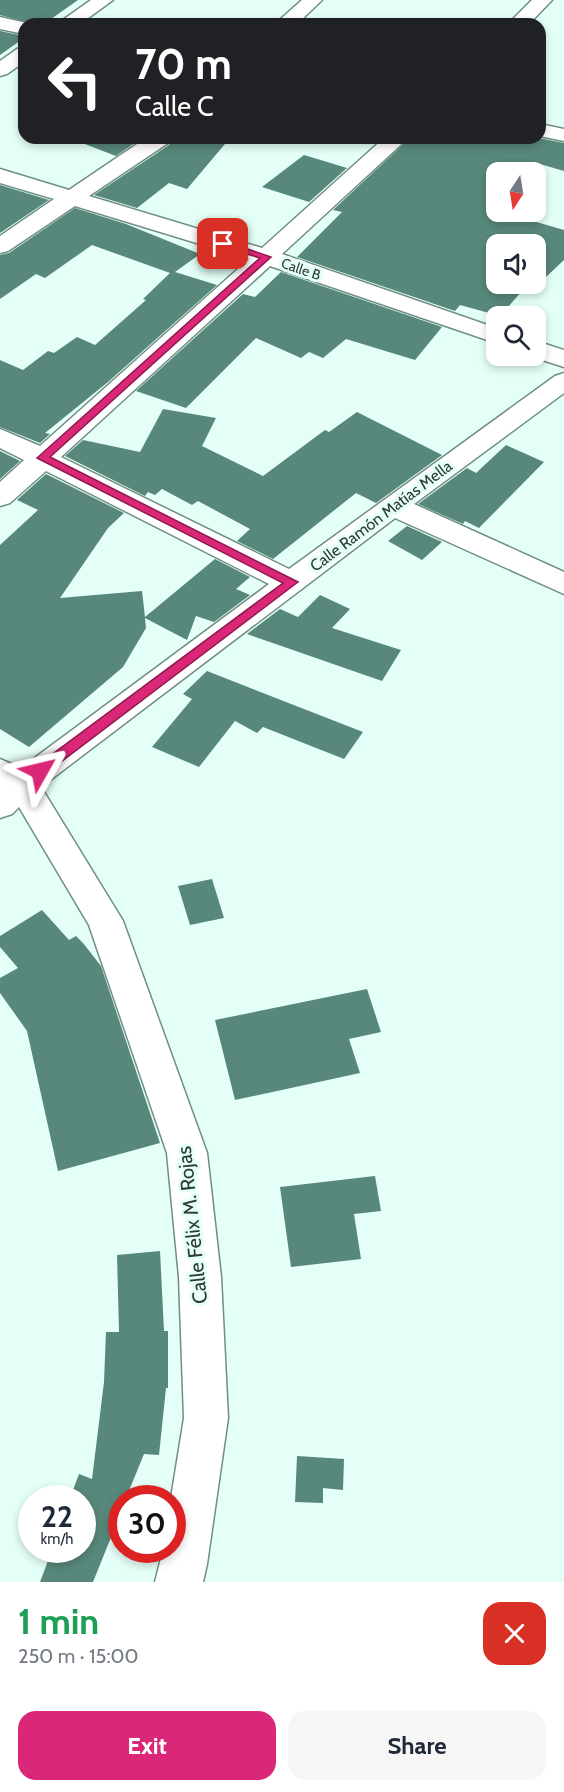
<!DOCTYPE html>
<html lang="en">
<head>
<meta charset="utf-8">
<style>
	:root { --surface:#fff; --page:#f6f6f7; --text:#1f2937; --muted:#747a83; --accent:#db2777 }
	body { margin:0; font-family:Cabin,sans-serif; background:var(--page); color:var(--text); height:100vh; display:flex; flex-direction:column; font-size:22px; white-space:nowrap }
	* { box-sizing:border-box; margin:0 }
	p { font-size:20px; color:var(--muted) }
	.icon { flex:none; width:33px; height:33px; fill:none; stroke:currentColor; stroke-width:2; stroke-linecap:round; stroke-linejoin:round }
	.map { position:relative; height:1582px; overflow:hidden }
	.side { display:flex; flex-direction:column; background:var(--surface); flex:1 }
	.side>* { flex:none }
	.hud { position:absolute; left:18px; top:18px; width:528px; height:126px; border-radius:18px; box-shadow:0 3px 9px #0003; background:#202124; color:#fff; overflow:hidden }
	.needle { width:39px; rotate:192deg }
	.controls { position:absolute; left:486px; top:162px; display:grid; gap:12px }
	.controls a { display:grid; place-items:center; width:60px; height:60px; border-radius:12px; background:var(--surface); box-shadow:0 3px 9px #0003; font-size:30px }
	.speed { position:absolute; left:18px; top:1485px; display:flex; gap:12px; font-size:30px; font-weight:700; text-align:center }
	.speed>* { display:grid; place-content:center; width:78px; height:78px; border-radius:50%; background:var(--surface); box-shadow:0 3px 9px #0003; line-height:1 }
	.speed small { font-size:15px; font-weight:400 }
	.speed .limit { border:9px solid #d22; background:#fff; color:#111 }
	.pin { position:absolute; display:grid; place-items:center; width:51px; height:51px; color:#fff; margin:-26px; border-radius:12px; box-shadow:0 3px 9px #0006 }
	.me { position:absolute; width:66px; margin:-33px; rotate:53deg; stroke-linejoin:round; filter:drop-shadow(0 0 4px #0008) }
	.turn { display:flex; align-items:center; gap:21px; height:126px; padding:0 18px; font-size:27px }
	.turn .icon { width:78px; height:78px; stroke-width:2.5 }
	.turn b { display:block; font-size:42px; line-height:51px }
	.round { display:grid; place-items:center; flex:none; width:63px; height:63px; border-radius:18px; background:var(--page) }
	.headline { display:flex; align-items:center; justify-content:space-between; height:102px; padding:0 18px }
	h1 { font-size:36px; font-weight:800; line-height:45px; color:#1e9e55 }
	.action { display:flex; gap:12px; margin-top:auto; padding:12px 18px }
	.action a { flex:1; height:69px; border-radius:18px; background:var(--accent); color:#fff; font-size:24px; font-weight:800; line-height:69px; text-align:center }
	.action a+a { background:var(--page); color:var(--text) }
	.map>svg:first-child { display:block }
	.building { fill:#58887b; fill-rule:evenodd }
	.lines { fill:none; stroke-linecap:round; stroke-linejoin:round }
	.minor-casing { stroke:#6f8e85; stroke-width:3 }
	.minor { fill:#fff; fill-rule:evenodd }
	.route { fill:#db2777; stroke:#8e194d; stroke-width:1.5 }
	.labels { text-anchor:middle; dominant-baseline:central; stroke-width:6; stroke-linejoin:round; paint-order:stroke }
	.far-street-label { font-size:14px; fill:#2d3a36; stroke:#e4fff7 }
	.street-label { font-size:16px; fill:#2d3a36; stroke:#e4fff7 }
	.near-street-label { font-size:20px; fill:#2d3a36; stroke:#e4fff7 }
</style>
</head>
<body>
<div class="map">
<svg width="564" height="1582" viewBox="0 0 564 1582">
	<rect width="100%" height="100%" fill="#e4fff7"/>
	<g class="building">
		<polygon points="0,0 78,0 44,24 33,24 0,15"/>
		<polygon points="0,31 24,36 24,38 0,55"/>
		<polygon points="77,138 142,138 116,156 77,141"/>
		<polygon points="173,138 230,138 187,189 169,183 137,208 94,195 169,145"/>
		<path d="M 410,138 L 539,138 L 564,143 L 564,171 L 533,162 L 523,172 L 496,172 L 496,199 L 488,208 L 564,230 L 564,260 L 528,294 L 522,291 L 500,316 L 460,305 L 455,311 L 297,257 L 342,212 L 333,210 ZM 496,244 L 536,244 L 536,284 L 496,284 Z"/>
		<polygon points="304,155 347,168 309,202 262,187"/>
		<polygon points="0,185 49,200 0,233"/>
		<polygon points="75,208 126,224 200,254 175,272 217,285 108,382 45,433 50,434 40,443 0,427 0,360 23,370 48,351 54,353 77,337 95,345 146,300 143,299 170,273 92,245 45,278 36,274 0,299 0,255 9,253"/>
		<polygon points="281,272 442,327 415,360 346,339 323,358 309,352 301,358 256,338 186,408 136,391 243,294 255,297"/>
		<polygon points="163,409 216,418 202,446 263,476 325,430 329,432 357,412 442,455 376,503 356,493 273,559 237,541 250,529 198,501 192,505 162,489 155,495 148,492 145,496 65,456 83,440 140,452"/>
		<polygon points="506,445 544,462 479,528 465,521 463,524 418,504 467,468 476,473"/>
		<polygon points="0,451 20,461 0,479"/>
		<polygon points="46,474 124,513 108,528 60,598 142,591 145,617 215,559 250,577 236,589 250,595 214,622 196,616 187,640 145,618 146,628 123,667 29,747 0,729 0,545 38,510 17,500"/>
		<polygon points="407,526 442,542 422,560 388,541"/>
		<polygon points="320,595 350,609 332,628 401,650 382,681 247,634 280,609 298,617"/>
		<polygon points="207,671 363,732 344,759 263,727 257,733 235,721 199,767 152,747 192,699 183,694"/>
		<polygon points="212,879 224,918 190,925 178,886"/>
		<polygon points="42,910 69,940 76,936 83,943 101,966 160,1143 58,1171 27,1031 0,993 0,978 18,968 0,947 0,936"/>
		<polygon points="367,989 381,1032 349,1039 360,1073 235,1100 215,1020"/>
		<polygon points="375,1176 381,1211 354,1214 361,1259 291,1267 280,1187"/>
		<polygon points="160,1251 164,1331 168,1331 168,1388 166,1388 159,1455 144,1454 126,1498 122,1498 122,1510 93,1582 40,1582 52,1550 82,1550 82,1498 70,1498 79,1474 92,1479 104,1382 106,1332 119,1332 117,1255"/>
		<polygon points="297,1456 344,1459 343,1490 323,1488 323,1503 295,1502"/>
	</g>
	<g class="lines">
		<defs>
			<g id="minor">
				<polygon points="91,0 113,0 80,24 57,24"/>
				<polygon points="302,0 322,0 297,24 275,24"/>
				<polygon points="532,0 552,0 529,24 508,24"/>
				<polygon points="0,17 31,24 24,24 24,34 0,29"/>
				<polygon points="24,47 24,62 7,74 0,76 0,61 17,49"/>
				<polygon points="540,124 564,129 564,141 540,136"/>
				<polygon points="146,138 171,138 168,143 89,196 262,248 384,138 408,138 282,254 496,328 496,343 270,266 61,457 289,569 555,376 564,373 564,393 414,504 564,572 564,594 395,518 41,787 123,921 207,1153 221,1277 228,1418 207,1564 203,1582 155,1582 163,1550 172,1550 171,1498 184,1418 179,1277 167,1153 89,925 19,807 12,814 0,818 0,759 21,768 269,584 46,471 10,503 0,506 0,482 24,460 0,448 0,429 40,446 249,259 75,206 8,251 0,253 0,236 54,199 0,183 0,169 69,190"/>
				<polygon points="536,341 564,350 564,367 530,356 536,356"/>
			</g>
		</defs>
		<use href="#minor" class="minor-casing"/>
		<use href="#minor" class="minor"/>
	</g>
	<polygon class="route" points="220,242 227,242 271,257 50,457 298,582 45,774 35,774 33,771 35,767 283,583 37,458 260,258 220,246"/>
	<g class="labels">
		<g class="far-street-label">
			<text transform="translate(301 269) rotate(19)">Calle B</text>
		</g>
		<g class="street-label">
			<text transform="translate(381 516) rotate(-37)">Calle Ramón Matías Mella</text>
		</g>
		<g class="near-street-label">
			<text transform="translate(192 1225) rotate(-96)">Calle Félix M. Rojas</text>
		</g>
	</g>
</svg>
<div class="controls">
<a><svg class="needle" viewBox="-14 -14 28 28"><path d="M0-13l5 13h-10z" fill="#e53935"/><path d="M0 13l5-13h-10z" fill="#747a83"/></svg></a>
<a><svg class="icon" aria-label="sound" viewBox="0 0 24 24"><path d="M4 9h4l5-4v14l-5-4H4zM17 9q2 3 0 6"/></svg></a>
<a><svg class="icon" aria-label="search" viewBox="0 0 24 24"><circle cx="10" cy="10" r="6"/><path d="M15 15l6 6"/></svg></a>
</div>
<div class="speed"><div>22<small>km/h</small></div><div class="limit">30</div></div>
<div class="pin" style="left:223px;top:244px;background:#d93025"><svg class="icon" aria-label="arrive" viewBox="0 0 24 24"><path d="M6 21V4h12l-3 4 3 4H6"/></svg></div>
<svg class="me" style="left:40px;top:771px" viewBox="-20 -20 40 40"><path d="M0-17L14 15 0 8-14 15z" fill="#db2777" stroke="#fff" stroke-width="4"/></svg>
<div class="hud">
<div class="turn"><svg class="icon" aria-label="left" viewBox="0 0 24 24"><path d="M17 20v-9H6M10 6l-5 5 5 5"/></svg><div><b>70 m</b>Calle C</div></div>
</div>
</div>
<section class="side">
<div class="headline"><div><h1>1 min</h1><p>250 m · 15:00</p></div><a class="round" style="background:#d93025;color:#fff"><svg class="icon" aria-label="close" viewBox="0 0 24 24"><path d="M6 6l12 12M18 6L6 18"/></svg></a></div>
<div class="action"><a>Exit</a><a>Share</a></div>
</section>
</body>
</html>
